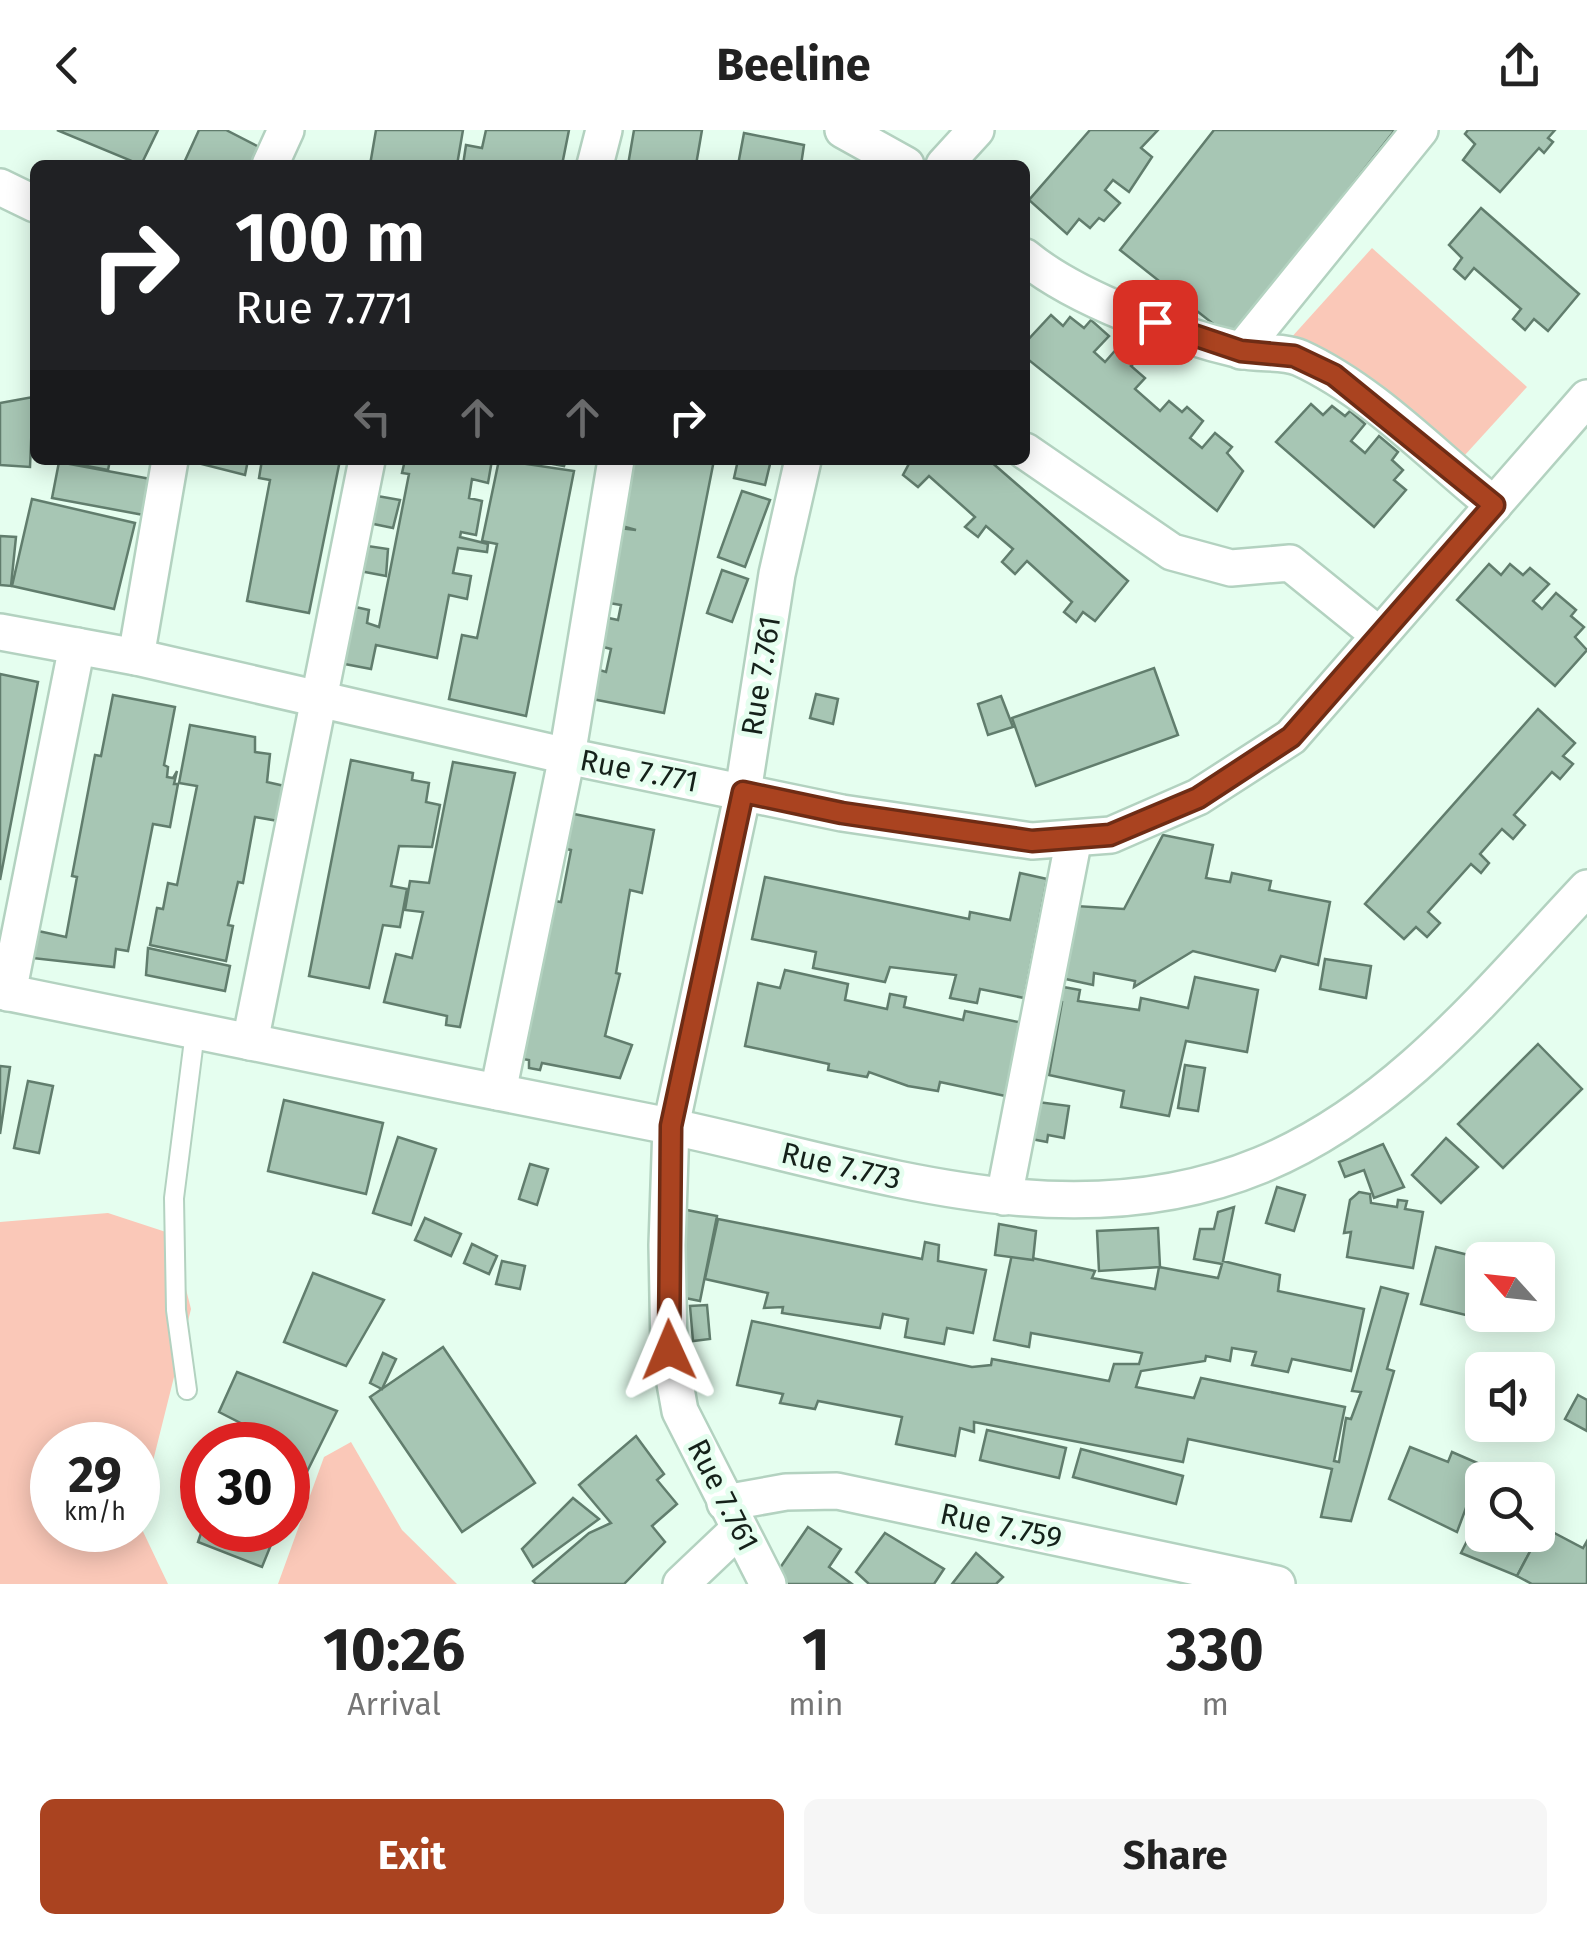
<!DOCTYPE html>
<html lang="en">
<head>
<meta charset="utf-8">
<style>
	:root { --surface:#fff; --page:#f6f6f6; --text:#222; --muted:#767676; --accent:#aa4320 }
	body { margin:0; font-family:"Fira Sans",sans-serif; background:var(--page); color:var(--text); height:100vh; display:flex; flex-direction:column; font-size:38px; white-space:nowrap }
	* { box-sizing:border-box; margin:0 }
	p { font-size:32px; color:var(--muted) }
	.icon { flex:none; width:55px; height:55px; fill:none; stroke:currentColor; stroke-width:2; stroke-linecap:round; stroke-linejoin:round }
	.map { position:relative; height:1454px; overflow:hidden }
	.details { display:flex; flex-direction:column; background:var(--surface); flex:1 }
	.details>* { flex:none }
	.banner { position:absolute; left:30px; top:30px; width:1000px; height:305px; border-radius:15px; box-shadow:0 5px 25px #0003; background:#202124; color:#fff; overflow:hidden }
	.needle { width:65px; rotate:297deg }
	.fabs { position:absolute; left:1465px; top:1112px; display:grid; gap:20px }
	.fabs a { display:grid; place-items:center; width:90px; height:90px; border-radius:15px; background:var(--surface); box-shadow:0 5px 25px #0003; font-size:50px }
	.speed { position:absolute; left:30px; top:1292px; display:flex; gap:20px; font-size:50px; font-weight:700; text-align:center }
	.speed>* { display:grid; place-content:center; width:130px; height:130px; border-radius:50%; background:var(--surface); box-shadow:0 5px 25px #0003; line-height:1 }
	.speed small { font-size:25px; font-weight:400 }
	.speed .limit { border:15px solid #d22; background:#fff; color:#111 }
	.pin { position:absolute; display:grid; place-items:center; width:85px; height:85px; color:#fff; margin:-42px; border-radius:20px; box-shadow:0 5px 15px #0006 }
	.me { position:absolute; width:110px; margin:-55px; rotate:359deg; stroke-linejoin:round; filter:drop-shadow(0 0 8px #0008) }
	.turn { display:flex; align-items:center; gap:35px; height:210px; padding:0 40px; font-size:45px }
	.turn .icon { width:130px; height:130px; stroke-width:2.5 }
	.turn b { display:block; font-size:70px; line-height:85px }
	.lanes { display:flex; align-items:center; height:95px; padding:0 40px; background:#0003; justify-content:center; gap:50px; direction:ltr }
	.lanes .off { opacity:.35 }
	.eta { display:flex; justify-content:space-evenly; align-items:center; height:170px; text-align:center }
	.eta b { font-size:60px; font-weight:700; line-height:70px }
	.action { display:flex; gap:20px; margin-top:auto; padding:20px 40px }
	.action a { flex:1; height:115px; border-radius:15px; background:var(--accent); color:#fff; font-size:40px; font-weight:700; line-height:115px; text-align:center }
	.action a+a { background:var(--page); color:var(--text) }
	header { display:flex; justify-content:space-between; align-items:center; height:130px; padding:0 40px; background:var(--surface); font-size:45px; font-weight:700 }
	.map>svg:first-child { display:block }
	.green { fill:#fac8b8; fill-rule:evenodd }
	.building { fill:#a7c6b4; stroke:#617d6d; stroke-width:2.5 }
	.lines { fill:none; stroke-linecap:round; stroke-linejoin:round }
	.lane-casing { stroke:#b3d2c0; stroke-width:22 }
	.street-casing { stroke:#b3d2c0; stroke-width:40 }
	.lane { stroke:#fff; stroke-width:18 }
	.street { stroke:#fff; stroke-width:35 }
	.route-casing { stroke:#6e2c15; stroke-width:25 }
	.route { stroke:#aa4320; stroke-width:18 }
	.labels { text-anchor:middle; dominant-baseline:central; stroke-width:10; stroke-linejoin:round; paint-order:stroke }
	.street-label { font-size:30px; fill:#15211a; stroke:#e5feef }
</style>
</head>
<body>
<header><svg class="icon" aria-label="back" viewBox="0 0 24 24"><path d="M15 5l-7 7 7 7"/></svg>Beeline<svg class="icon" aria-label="share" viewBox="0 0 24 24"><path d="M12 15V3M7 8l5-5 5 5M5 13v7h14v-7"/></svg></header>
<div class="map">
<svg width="1587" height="1454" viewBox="0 0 1587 1454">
	<rect width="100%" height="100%" fill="#e5feef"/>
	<g class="green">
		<polygon points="1372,118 1527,257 1444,348 1290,209"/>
		<path d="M 108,1083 L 172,1104 L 191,1179 L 138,1391 L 168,1454 L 0,1454 L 0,1092 ZM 52,1315 L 138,1315 L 138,1400 L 52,1400 Z"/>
		<polygon points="351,1312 402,1400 457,1454 278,1454 324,1327"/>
	</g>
	<g class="building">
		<polygon points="57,0 158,0 141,35"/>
		<polygon points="199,0 226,0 261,18 254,35 183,35"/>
		<polygon points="376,0 463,0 457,35 370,35"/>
		<polygon points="486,0 569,0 562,35 463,35 466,15 482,18"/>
		<polygon points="634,0 702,0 696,35 628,35"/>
		<polygon points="1090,0 1158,0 1141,18 1152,27 1129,62 1113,50 1105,60 1120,73 1104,91 1099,88 1090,98 1079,89 1067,104 1029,70"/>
		<polygon points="1214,0 1395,0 1231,208 1120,120"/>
		<polygon points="1468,0 1555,0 1548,8 1553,12 1544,23 1539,18 1500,62 1463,30 1475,14 1465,4"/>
		<polygon points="744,3 804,15 801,35 738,35"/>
		<polygon points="1481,78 1579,164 1548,201 1534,189 1525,200 1513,189 1521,179 1474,138 1465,149 1454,139 1462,128 1449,115"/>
		<polygon points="1051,185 1063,196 1070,187 1084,198 1091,190 1109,206 1094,222 1105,232 1120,215 1137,230 1131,236 1145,248 1135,259 1160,281 1169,271 1182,282 1187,277 1203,291 1190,308 1202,318 1215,303 1232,317 1227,323 1243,341 1217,381 1025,227 1025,213"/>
		<polygon points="33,267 30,337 0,335 0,273"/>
		<polygon points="1311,274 1323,285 1332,276 1345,286 1350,281 1365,294 1351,311 1365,323 1379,306 1398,322 1392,330 1403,340 1394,350 1406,360 1374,397 1276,312"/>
		<polygon points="55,330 110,330 108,340"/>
		<polygon points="186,330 248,330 245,345"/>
		<polygon points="262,330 340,330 309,483 247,471 270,350 259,348"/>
		<polygon points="405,330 492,330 488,353 472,349 469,368 482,371 476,405 461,402 460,407 488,414 487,422 458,418 453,443 471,446 467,469 449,465 437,528 376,515 371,539 334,532 342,474 369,480 367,493 379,497 409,344 402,343"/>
		<polygon points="499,330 574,341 526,586 449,569 462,505 477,508 497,414 482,411"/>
		<polygon points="531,330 566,330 564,336"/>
		<polygon points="628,330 714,330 664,583 587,568 593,538 606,542 611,519 587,513 599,486 618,490 621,475 597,471 619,398 636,400 611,393"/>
		<polygon points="738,330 771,330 765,355 734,348"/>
		<polygon points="911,330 989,330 1128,451 1095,491 1083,482 1076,492 1064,482 1072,472 1027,431 1015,444 1002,432 1013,419 986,396 978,407 965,397 975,387 929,346 918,357 903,345"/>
		<polygon points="59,332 156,350 149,386 52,368"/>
		<polygon points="742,361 770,370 745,437 718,427"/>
		<polygon points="366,364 400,370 393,398 359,391"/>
		<polygon points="32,369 135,393 114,479 12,456"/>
		<polygon points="0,406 16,407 11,456 0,455"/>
		<polygon points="354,414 388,419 386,446 349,439"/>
		<polygon points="1489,434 1501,445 1510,434 1523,445 1530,438 1549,454 1533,471 1542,479 1556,463 1576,480 1571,486 1584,497 1575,507 1587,520 1555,556 1457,470"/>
		<polygon points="722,440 748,449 732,492 707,483"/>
		<polygon points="1154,538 1178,605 1036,656 1012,588"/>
		<polygon points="0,544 38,552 0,750"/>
		<polygon points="816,564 838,569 833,594 810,588"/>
		<polygon points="113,565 175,577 164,635 168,637 167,647 173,648 177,641 174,654 178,654 170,697 153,694 128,821 116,819 114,837 23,827 29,799 66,807 77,747 72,746 95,625 101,626"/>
		<polygon points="1001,566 1013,597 988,605 978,574"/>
		<polygon points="1538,579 1575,613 1563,626 1573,634 1560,649 1552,642 1514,685 1525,695 1513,709 1502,699 1480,724 1489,733 1481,743 1471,734 1428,782 1440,793 1427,807 1416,797 1404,809 1365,774"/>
		<polygon points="190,595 255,607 255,622 270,624 267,652 289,657 284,692 255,687 243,753 238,752 228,795 233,796 226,831 150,815 157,778 163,779 168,753 177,755 197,656 179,653"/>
		<polygon points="351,630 413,643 412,650 429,653 426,672 440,675 432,717 399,716 391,756 407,759 400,797 383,795 369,858 309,846"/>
		<polygon points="453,632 515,643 460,897 446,895 447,886 384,872 396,824 412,828 423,782 405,780 410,751 429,753"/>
		<polygon points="569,683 654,700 642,763 630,760 616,843 620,844 605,906 632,915 620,948 542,933 540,940 529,938 529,930 510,927 543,769 561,772 571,720 562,718"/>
		<polygon points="1163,705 1213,715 1206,748 1230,752 1232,743 1271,751 1269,760 1330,772 1318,835 1281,826 1275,841 1193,821 1134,857 1135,851 1094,843 1093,855 1061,848 1076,776 1124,779"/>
		<polygon points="1020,743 1047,749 1024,868 980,859 977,873 950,868 956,845 890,837 885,852 813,838 816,822 752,809 765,747 969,789 970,782 1010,790"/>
		<polygon points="148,818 230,836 225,861 146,845"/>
		<polygon points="1325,829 1371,836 1366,868 1320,859"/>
		<polygon points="785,840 848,854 845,870 887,879 890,864 906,867 904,877 963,890 965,881 1028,894 1010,967 940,952 938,961 908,956 869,942 867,947 828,940 829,934 745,916 758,853 780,858"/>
		<polygon points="1195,847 1258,860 1247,922 1186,911 1169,986 1121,977 1124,961 1049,945 1062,872 1055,869 1058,856 1080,860 1078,871 1139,880 1141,868 1188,878"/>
		<polygon points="1538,914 1582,959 1503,1038 1458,994"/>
		<polygon points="1185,935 1205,938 1198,981 1178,978"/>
		<polygon points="0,936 10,937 0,1004"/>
		<polygon points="28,951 53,956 39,1023 14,1018"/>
		<polygon points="284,970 383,993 366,1064 268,1041"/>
		<polygon points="1030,971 1069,976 1064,1008 1048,1005 1047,1012 1026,1008"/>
		<polygon points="398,1007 436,1019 411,1095 373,1083"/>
		<polygon points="1446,1008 1478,1037 1441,1073 1412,1045"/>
		<polygon points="1383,1014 1404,1057 1374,1068 1364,1040 1345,1047 1339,1032"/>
		<polygon points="530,1034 548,1039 537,1075 519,1069"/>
		<polygon points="1277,1057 1305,1065 1294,1101 1266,1093"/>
		<polygon points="1359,1062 1370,1064 1371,1073 1397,1077 1398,1070 1407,1071 1405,1079 1423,1082 1413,1138 1347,1127 1351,1102 1344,1103 1350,1070"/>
		<polygon points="1234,1077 1223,1131 1280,1145 1278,1161 1364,1179 1351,1241 1292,1229 1288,1242 1252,1235 1256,1222 1232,1218 1230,1231 1206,1226 1205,1231 1141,1241 1136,1257 1194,1268 1201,1248 1345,1277 1334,1331 1339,1332 1346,1288 1351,1289 1361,1262 1352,1261 1381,1157 1408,1164 1387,1239 1394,1241 1351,1391 1321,1387 1332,1339 1188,1309 1183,1332 974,1292 974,1302 960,1298 955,1326 896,1314 902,1287 818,1271 815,1279 780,1273 783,1264 737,1255 752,1191 972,1237 991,1235 992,1229 1109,1251 1114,1234 1139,1234 1142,1223 1031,1203 1029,1217 994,1210 1012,1124 1095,1141 1092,1148 1155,1159 1159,1137 1218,1148 1222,1134 1194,1129 1200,1099 1214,1099 1218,1082"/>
		<polygon points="687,1080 717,1086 700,1171 670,1165"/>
		<polygon points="425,1088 461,1104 451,1126 415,1110"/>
		<polygon points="718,1089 922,1129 925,1112 939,1115 938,1131 986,1140 973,1203 947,1198 944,1214 905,1207 908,1189 883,1184 880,1198 782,1183 783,1177 764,1178 768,1163 705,1149"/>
		<polygon points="999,1094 1036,1101 1033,1130 995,1125"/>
		<polygon points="1158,1098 1160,1137 1099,1141 1097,1101"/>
		<polygon points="472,1114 497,1126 489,1144 464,1133"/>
		<polygon points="1436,1117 1489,1130 1482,1130 1482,1189 1421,1174"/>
		<polygon points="502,1131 525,1136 520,1159 496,1154"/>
		<polygon points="313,1143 384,1170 346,1236 284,1212"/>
		<polygon points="707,1175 710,1209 693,1211 690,1176"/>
		<polygon points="443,1217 535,1353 462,1402 370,1267"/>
		<polygon points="383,1223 396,1229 382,1259 370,1253"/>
		<polygon points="237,1242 337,1281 294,1368 288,1366 288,1315 249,1315 256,1301 219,1282"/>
		<polygon points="1578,1265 1587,1270 1587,1301 1565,1289"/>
		<polygon points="987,1300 1066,1318 1059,1348 980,1330"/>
		<polygon points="636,1306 664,1344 657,1350 677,1374 652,1396 665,1412 624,1454 536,1454 533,1451 589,1403 611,1393 579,1355"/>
		<polygon points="1410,1317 1448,1332 1452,1322 1482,1335 1457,1402 1389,1369"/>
		<polygon points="1081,1319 1183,1346 1176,1374 1073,1347"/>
		<polygon points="573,1368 599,1389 533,1437 522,1419"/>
		<polygon points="1482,1381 1482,1405 1538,1405 1538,1394 1543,1397 1517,1446 1461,1423"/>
		<polygon points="808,1397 841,1419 829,1437 852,1454 769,1454"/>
		<polygon points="1543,1397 1583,1418 1587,1411 1587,1454 1532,1454 1517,1446"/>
		<polygon points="202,1400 277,1400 262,1437 198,1412"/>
		<polygon points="885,1403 944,1439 934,1454 869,1454 856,1442"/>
		<polygon points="976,1423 1003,1447 996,1454 952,1454"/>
	</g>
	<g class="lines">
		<defs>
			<polyline id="lane" points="187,1260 176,1180 174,1068 195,902"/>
			<g id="street">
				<polyline points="843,0 906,35"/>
				<polyline points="270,35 286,0"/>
				<polyline points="595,35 604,0"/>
				<polyline points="944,35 976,0"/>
				<polyline points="0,57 35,74"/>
				<path d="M 1025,127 C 1076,169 1175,205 1240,220 C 1259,225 1282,220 1300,228 C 1372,261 1433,326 1494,375"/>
				<polyline points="1241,221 1420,0"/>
				<polyline points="1025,321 1172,422 1231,438 1290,433 1379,505"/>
				<polyline points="0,502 136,527 567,626 842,683 1032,711 1111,705 1198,667 1291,607 1587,268"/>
				<polyline points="136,527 170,330"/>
				<path d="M 0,861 C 214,905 429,949 644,991 C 846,1030 1058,1119 1261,1035 C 1396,979 1489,862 1587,758"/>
				<polyline points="8,863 77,516"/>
				<polyline points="250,912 367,330"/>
				<polyline points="498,962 567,626 616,330"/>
				<polyline points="1004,1067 1074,708"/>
				<polyline points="725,1373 786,1362 837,1361 1277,1454"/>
				<polyline points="681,1454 739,1399"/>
				<polyline points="768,1454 680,1281 669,1220 667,1115 671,996 743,662 777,444 803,330"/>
			</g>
		</defs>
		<use href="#lane" class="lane-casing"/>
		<use href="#street" class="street-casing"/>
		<use href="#lane" class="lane"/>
		<use href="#street" class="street"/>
	</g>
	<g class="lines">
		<defs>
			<polyline id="route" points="669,1220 671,996 743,662 842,683 1032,711 1110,705 1198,668 1291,607 1494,375 1334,245 1294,226 1241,221 1155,192"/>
		</defs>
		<use href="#route" class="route-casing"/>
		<use href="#route" class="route"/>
	</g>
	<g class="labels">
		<g class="street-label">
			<text transform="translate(761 546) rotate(-81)">Rue 7.761</text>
			<text transform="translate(639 641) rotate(11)">Rue 7.771</text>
			<text transform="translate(841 1036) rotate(13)">Rue 7.773</text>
			<text transform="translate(723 1365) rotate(63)">Rue 7.761</text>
			<text transform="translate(1001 1396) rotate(12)">Rue 7.759</text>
		</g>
	</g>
</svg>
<div class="fabs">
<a><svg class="needle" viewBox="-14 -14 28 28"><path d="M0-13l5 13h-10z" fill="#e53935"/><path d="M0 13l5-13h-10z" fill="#767676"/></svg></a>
<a><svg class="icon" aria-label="sound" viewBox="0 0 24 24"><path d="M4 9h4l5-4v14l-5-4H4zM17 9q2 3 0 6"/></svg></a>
<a><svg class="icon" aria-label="search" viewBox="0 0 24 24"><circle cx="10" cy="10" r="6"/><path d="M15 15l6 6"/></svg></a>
</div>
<div class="speed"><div>29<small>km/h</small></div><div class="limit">30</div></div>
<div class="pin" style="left:1155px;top:192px;background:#d93025"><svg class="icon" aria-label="arrive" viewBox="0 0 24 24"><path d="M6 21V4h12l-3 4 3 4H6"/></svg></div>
<svg class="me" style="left:669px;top:1220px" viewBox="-20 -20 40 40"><path d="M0-17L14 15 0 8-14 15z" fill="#aa4320" stroke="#fff" stroke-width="4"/></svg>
<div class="banner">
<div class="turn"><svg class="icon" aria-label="right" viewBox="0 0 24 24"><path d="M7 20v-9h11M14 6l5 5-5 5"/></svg><div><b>100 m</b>Rue 7.771</div></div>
<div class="lanes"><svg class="icon off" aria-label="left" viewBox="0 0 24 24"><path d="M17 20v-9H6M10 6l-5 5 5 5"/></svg><svg class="icon off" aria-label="ahead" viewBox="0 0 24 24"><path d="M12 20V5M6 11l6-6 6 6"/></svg><svg class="icon off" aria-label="ahead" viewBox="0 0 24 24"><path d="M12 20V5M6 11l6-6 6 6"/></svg><svg class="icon" aria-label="right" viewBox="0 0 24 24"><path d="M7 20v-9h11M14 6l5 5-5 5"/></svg></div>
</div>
</div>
<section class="details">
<div class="eta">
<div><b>10:26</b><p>Arrival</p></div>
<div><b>1</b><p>min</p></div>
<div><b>330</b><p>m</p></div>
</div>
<div class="action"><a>Exit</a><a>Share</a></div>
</section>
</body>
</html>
